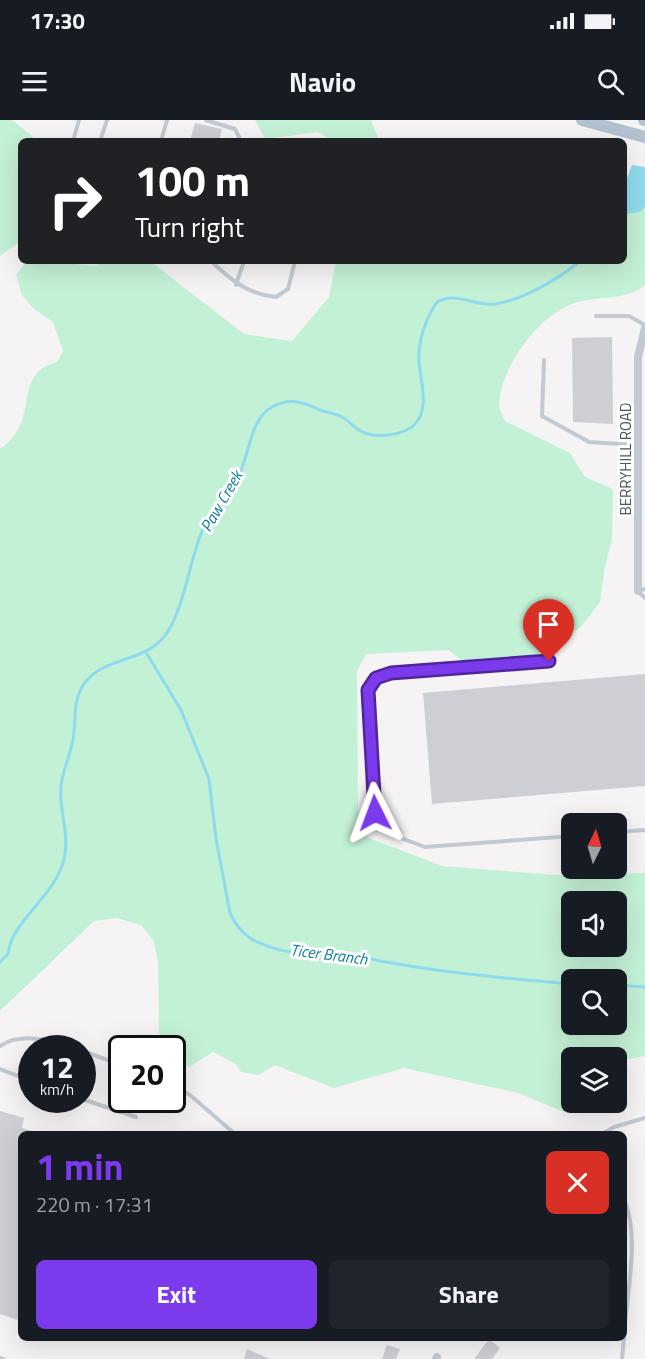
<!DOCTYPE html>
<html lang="en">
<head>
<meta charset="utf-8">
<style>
	:root { --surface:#171b24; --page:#20242c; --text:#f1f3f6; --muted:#9ea1a6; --accent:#7c3aed }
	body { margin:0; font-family:"Titillium Web",sans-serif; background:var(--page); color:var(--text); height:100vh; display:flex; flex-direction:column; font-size:22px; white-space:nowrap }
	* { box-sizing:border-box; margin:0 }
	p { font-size:20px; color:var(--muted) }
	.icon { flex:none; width:33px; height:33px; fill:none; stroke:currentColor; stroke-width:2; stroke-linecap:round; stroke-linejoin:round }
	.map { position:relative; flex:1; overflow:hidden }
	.drawer { position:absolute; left:18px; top:1011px; width:609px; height:210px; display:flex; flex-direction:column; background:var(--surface); border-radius:9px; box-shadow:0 6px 24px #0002 }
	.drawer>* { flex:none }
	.guide { position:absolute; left:18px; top:18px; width:609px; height:126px; border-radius:9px; box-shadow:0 6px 24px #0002; background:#202124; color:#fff; overflow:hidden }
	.needle { width:39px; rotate:5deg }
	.buttons { position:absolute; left:561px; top:693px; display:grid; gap:12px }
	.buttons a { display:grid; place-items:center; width:66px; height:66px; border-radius:9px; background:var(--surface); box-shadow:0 6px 24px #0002; font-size:30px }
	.speed { position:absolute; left:18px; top:915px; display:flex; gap:12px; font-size:30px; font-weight:700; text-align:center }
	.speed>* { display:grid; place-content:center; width:78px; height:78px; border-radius:50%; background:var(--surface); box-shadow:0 6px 24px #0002; line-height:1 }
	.speed small { font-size:15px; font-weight:400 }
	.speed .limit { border:3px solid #111; border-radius:9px; background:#fff; color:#111 }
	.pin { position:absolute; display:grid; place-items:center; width:51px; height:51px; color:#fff; margin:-62px -26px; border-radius:50% 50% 50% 0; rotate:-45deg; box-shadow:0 0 6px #0007 }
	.pin .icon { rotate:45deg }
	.me { position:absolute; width:66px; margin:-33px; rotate:357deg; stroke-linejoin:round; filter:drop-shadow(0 0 4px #0008) }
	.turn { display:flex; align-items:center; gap:21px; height:126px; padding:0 18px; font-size:27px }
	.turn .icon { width:78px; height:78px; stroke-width:2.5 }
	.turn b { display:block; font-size:42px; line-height:51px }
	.round { display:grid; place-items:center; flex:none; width:63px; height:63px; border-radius:9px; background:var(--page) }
	.headline { display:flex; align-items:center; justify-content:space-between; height:102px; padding:0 18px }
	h1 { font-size:36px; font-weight:700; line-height:45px; color:var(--accent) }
	.primary-button { display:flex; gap:12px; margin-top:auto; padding:12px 18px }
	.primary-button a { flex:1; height:69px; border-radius:9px; background:var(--accent); color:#fff; font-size:24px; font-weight:700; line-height:69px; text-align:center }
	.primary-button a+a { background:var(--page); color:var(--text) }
	.status { display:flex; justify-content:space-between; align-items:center; height:42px; padding:0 30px; background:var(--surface); direction:ltr }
	.status svg { height:16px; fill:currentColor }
	header { display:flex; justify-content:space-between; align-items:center; height:78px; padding:0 18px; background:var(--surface); font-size:27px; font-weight:700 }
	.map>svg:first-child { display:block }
	.green { fill:#c3f1d5; fill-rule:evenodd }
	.water { fill:#90daee }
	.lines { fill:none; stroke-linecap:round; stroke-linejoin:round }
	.stream { stroke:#90daee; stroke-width:3 }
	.building { fill:#cdcfd5 }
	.service { stroke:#c1cad2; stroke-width:4 }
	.minor { stroke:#c1cad2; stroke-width:8 }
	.primary { stroke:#b3c2d1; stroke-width:12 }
	.route-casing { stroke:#51269a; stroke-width:15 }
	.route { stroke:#7c3aed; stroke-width:10 }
	.labels { text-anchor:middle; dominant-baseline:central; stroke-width:6; stroke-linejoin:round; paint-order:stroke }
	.street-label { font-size:15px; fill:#4a5661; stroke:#fff }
	.water-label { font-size:16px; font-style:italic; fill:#0c7c9b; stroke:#fff }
</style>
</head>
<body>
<div class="status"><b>17:30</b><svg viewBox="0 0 49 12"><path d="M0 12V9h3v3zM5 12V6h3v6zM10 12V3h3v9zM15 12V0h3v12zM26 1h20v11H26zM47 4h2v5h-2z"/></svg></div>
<header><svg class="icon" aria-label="menu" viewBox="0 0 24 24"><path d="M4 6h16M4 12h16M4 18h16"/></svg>Navio<svg class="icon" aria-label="search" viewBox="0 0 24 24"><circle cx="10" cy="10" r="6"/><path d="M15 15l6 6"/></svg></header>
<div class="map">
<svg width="645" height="1239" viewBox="0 0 645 1239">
	<rect width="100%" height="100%" fill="#f5f3f3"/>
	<g class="green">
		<polygon points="0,0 12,0 38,21 21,21 21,121 0,136"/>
		<polygon points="255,0 371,0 379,21 333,21 318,12 265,19"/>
		<path d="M 645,63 L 645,165 C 625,182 598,175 574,183 C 538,196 502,245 499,284 C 499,289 503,296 505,301 L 570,333 L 585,357 L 613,369 L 612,419 L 604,451 L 600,482 L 581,507 L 531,538 L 464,542 L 448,530 L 366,534 L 357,551 L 358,699 L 369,718 L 442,746 L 556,755 L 645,753 L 645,936 L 617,941 L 616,938 L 572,938 L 572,982 L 582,983 L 564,992 L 518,973 L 404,948 L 334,968 L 275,945 L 259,955 L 241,952 L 236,944 L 213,932 L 189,947 L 173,935 L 172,928 L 165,928 L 159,912 L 158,842 L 154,821 L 141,805 L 117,798 L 94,801 L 0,891 L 0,329 C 36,304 18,270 40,250 C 44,246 52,244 57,242 L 63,231 L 53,202 L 33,188 L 22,175 L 16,155 L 27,141 L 74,141 L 75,144 L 97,146 L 101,141 L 150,141 L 244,214 L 292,221 L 329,177 L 336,141 L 624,141 L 624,83 ZM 572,782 L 616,782 L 616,826 L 572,826 ZM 572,860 L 616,860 L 616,904 L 572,904 Z"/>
	</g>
	<polygon class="water" points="632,45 645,47 645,87 640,92 626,94 624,66"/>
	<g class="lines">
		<g class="stream">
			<path d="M 147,534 L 181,590 L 209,659 L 216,719 L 230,793 C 237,808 246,818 262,824 C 294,838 331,832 365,838 C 434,852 502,858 572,864"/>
			<path d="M 0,842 L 8,834 C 11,801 55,777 64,739 C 69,718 62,699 61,678 C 59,658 68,643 72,624 C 77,606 72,586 81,569 C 99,533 149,547 170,508 C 186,478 189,443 202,411 C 212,389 231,374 240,353 C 250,331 250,300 272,287 C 290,277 303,282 320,290 C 327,293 336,293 342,297 C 350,301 356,311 365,313 C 378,318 404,315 414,305 C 430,290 421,262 419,243 C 417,223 426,198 437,182 C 458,171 475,187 496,184 C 524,179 559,159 580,141"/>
			<polyline points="616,865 645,867"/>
		</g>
	</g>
	<g class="building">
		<polygon points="195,3 222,9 219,21 190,21"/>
		<polygon points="612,217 613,304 573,302 572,218"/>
		<polygon points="645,554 645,666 432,684 423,573"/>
		<polygon points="0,991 24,998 22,1008 36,1012 21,1014 21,1201 0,1194"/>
		<polygon points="489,1219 500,1228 492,1239 474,1239"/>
		<polygon points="387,1225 400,1229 396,1239 382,1239"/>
		<polygon points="247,1229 270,1239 244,1239"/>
	</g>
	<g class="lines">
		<g class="service">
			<polyline points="206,0 235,9 241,21"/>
			<polyline points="73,21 79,0"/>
			<polyline points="100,21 107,0"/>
			<polyline points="161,21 167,0"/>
			<path d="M 211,141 C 231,160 247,174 276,177 L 288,169 L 295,141"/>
			<polyline points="236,165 244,141"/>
			<polyline points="596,196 629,196 645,205"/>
			<polyline points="544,240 542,296 589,322 637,325"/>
			<polyline points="645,469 638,471 645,478"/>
			<polyline points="549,541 391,553 376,558 368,570 376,693 383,705 401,718 425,727 572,716"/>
			<polyline points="616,712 645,710"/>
			<path d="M 0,926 C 22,911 53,921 76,928"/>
			<polyline points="82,931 122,945"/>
			<polyline points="0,949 32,961"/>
			<polyline points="172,965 190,975 235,1014"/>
			<polyline points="82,979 136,997"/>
			<polyline points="602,1014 614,1007 645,998"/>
			<path d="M 624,1080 C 640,1113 627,1176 624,1212"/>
			<polyline points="0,1238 3,1239"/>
			<polyline points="622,1239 624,1218"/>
		</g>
		<g class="minor">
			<polyline points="638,471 638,237 645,208"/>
			<polyline points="436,1239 437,1237"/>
		</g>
		<g class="primary">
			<polyline points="582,0 645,17"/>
			<polyline points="644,0 645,0"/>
		</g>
	</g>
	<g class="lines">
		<defs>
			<polyline id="route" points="375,693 368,570 376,558 391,553 549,541"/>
		</defs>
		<use href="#route" class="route-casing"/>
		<use href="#route" class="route"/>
	</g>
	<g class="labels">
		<g class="street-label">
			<text transform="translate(625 339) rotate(-90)">BERRYHILL ROAD</text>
		</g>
		<g class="water-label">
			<text transform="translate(221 381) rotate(-60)">Paw Creek</text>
			<text transform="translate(329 834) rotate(7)">Ticer Branch</text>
		</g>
	</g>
</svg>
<div class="buttons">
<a><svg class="needle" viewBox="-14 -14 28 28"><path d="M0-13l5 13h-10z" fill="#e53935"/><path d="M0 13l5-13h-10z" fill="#9ea1a6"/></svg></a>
<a><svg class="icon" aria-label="sound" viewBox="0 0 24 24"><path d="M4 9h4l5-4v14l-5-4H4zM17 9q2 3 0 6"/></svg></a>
<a><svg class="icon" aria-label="search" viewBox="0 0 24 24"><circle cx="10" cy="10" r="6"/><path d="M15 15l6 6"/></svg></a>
<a><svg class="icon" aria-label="layers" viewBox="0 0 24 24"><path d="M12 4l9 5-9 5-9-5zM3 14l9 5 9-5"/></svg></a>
</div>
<div class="speed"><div>12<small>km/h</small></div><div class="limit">20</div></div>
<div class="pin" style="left:549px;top:541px;background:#d93025"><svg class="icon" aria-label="arrive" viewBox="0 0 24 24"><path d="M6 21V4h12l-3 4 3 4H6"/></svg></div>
<svg class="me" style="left:375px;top:693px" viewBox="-20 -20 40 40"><path d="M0-17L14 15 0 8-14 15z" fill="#7c3aed" stroke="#fff" stroke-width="4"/></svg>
<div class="guide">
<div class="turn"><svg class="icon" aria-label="right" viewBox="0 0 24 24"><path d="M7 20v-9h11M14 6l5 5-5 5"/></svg><div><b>100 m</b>Turn right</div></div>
</div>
<section class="drawer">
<div class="headline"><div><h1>1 min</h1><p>220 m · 17:31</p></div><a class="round" style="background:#d93025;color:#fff"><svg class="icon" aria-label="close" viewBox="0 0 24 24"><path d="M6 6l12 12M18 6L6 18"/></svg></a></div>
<div class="primary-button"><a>Exit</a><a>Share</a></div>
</section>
</div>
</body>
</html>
